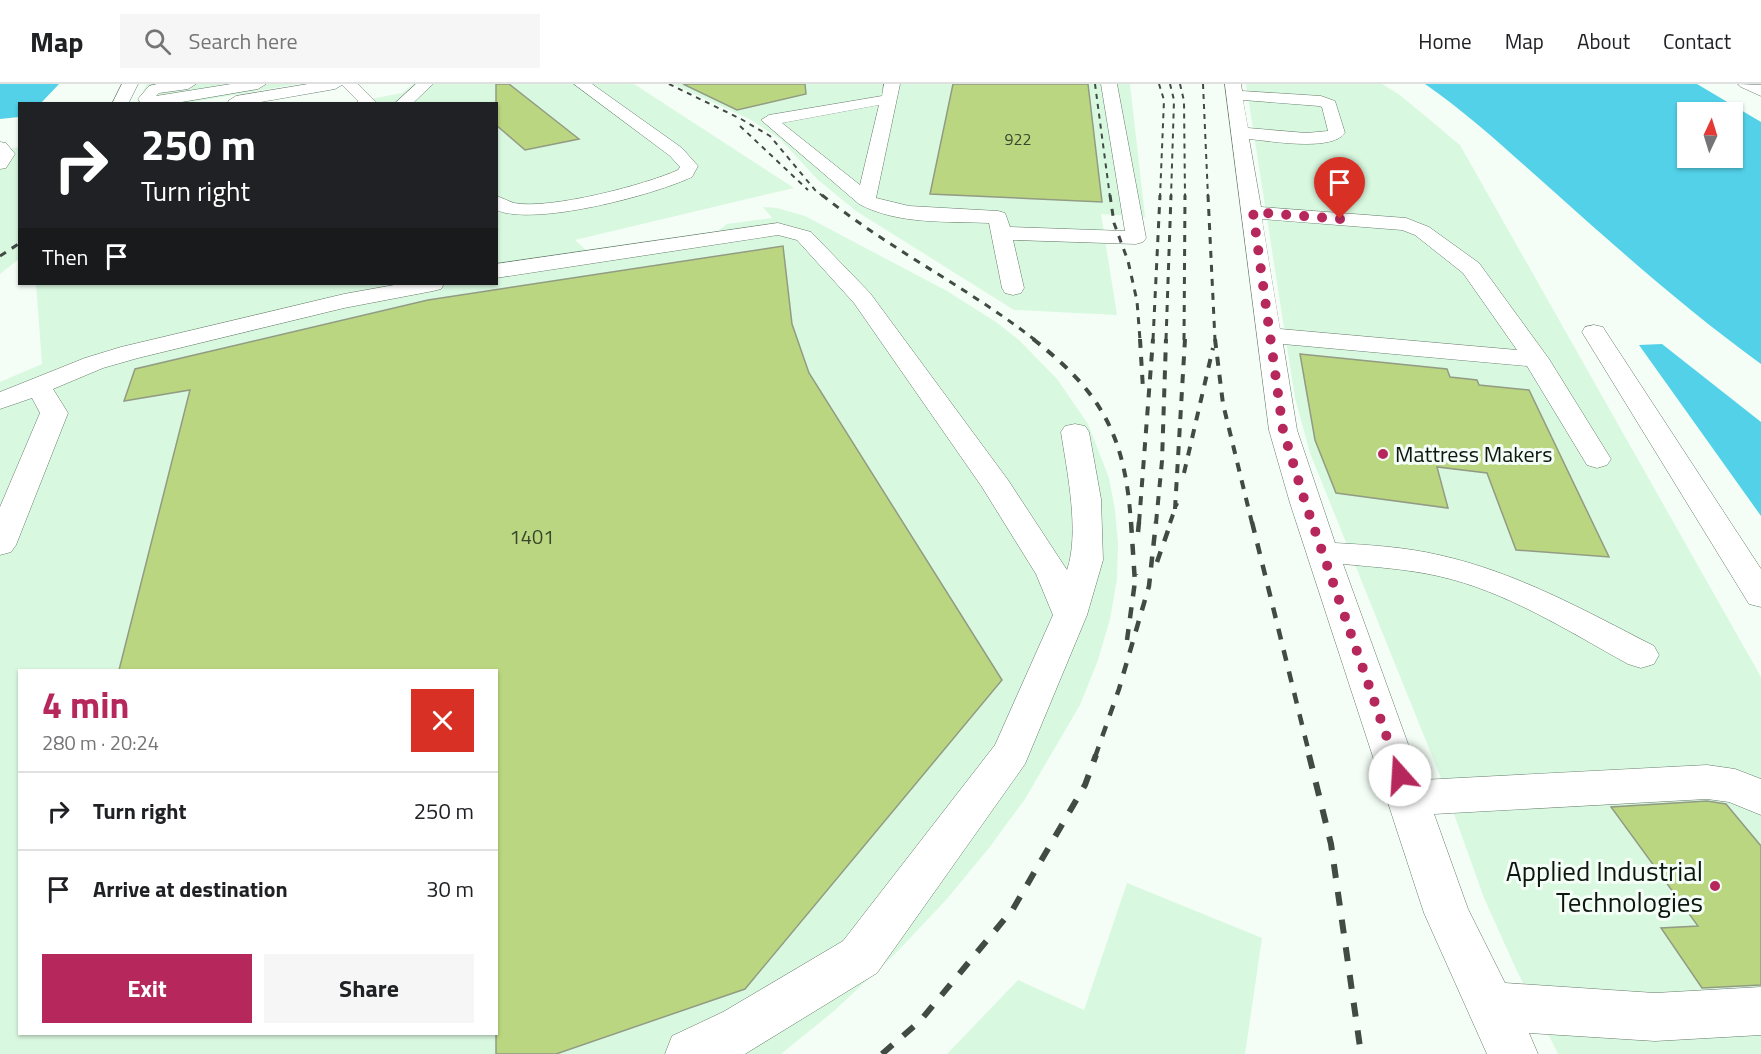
<!DOCTYPE html>
<html lang="en">
<head>
<meta charset="utf-8">
<style>
	:root { --surface:#fff; --page:#f6f6f6; --text:#202124; --muted:#757577; --line:#e0e0e0; --accent:#b6285c }
	body { margin:0; font-family:"Titillium Web",sans-serif; background:var(--page); color:var(--text); height:100vh; display:flex; flex-direction:column; font-size:22px; white-space:nowrap }
	* { box-sizing:border-box; margin:0 }
	p { font-size:20px; color:var(--muted) }
	.icon { flex:none; width:33px; height:33px; fill:none; stroke:currentColor; stroke-width:2; stroke-linecap:round; stroke-linejoin:round }
	.map { position:relative; flex:1; overflow:hidden }
	.panel { position:absolute; left:18px; top:585px; width:480px; height:366px; display:flex; flex-direction:column; background:var(--surface); border-radius:0px; box-shadow:0 2px 4px #0004 }
	.panel>* { flex:none }
	.banner { position:absolute; left:18px; top:18px; width:480px; height:183px; border-radius:0px; box-shadow:0 2px 4px #0004; background:#202124; color:#fff; overflow:hidden }
	.needle { width:39px; rotate:4deg }
	.controls { position:absolute; left:1677px; top:18px; display:grid; gap:12px }
	.controls a { display:grid; place-items:center; width:66px; height:66px; border-radius:0px; background:var(--surface); box-shadow:0 2px 4px #0004; font-size:30px }
	.pin { position:absolute; display:grid; place-items:center; width:51px; height:51px; color:#fff; margin:-62px -26px; border-radius:50% 50% 50% 0; rotate:-45deg; box-shadow:0 0 6px #0007 }
	.pin .icon { rotate:45deg }
	.me { position:absolute; width:66px; margin:-33px; rotate:341deg; stroke-linejoin:round; filter:drop-shadow(0 0 4px #0008) }
	.turn { display:flex; align-items:center; gap:21px; height:126px; padding:0 24px; font-size:27px }
	.turn .icon { width:78px; height:78px; stroke-width:2.5 }
	.turn b { display:block; font-size:42px; line-height:51px }
	.then { display:flex; align-items:center; height:57px; padding:0 24px; background:#0003; gap:12px; font-size:22px }
	.round { display:grid; place-items:center; flex:none; width:63px; height:63px; border-radius:0px; background:var(--page) }
	.headline { display:flex; align-items:center; justify-content:space-between; height:102px; padding:0 24px }
	h1 { font-size:36px; font-weight:700; line-height:45px; color:var(--accent) }
	.button { display:flex; gap:12px; margin-top:auto; padding:12px 24px }
	.button a { flex:1; height:69px; border-radius:0px; background:var(--accent); color:#fff; font-size:24px; font-weight:700; line-height:69px; text-align:center }
	.button a+a { background:var(--page); color:var(--text) }
	ul { padding:0; list-style:none }
	li { display:flex; align-items:center; gap:18px; height:78px; padding:0 24px; border-top:2px solid var(--line) }
	li div { flex:1 }
	li b { display:block; font-size:22px }
	li em { font-style:normal }
	header { display:flex; align-items:center; gap:36px; box-sizing:border-box; height:84px; padding:0 30px; background:var(--surface); border-bottom:2px solid var(--line) }
	header strong { font-size:28px }
	nav { display:flex; gap:33px; margin-inline-start:auto; font-size:21px }
	.search { width:420px; height:54px; background:var(--page); display:flex; align-items:center; gap:15px; box-sizing:border-box; padding:0 21px; border-radius:0px; color:var(--muted); font-size:22px }
	.map>svg:first-child { display:block }
	.built { fill:#d9f8e0; fill-rule:evenodd }
	.water { fill:#52d1e8; fill-rule:evenodd }
	.building { fill:#bbd680; stroke:#929b83; stroke-width:1.5 }
	.lines { fill:none; stroke-linecap:round; stroke-linejoin:round }
	.minor-casing { stroke:#667b6b; stroke-width:1 }
	.minor { fill:#fff; fill-rule:evenodd }
	.rail-far4 { stroke:#414a44; stroke-width:2; stroke-dasharray:5 5; stroke-linecap:butt }
	.rail-far3 { stroke:#414a44; stroke-width:3; stroke-dasharray:7 7; stroke-linecap:butt }
	.rail-far2 { stroke:#414a44; stroke-width:4; stroke-dasharray:9 9; stroke-linecap:butt }
	.rail-far1 { stroke:#414a44; stroke-width:4.5; stroke-dasharray:11 11; stroke-linecap:butt }
	.rail { stroke:#414a44; stroke-width:6; stroke-dasharray:14 14; stroke-linecap:butt }
	.route { stroke:#b6285c; stroke-width:10; stroke-dasharray:0 18 }
	.poi-dot { fill:#b6285c; stroke:#f4fef6; stroke-width:2 }
	.labels { text-anchor:middle; dominant-baseline:central; stroke-width:6; stroke-linejoin:round; paint-order:stroke }
	.far-number-label { font-size:16px; fill:#38462c }
	.number-label { font-size:20px; fill:#38462c }
	.poi-label { font-size:22px; fill:#0d1610; stroke:#f4fef6; text-anchor:start }
	.near-poi-label { font-size:27px; fill:#0d1610; stroke:#f4fef6; text-anchor:end }
</style>
</head>
<body>
<header>
<strong>Map</strong>
<div class="search"><svg class="icon" aria-label="search" viewBox="0 0 24 24"><circle cx="10" cy="10" r="6"/><path d="M15 15l6 6"/></svg>Search here</div>
<nav><a>Home</a><a>Map</a><a>About</a><a>Contact</a></nav>
</header>
<div class="map">
<svg width="1761" height="970" viewBox="0 0 1761 970">
	<rect width="100%" height="100%" fill="#f4fef6"/>
	<g class="built">
		<polygon points="147,0 298,0 186,19 136,20"/>
		<path d="M 413,0 L 634,0 L 794,104 L 575,156 L 586,166 L 718,147 L 727,140 L 772,134 L 763,123 L 777,124 L 805,132 L 947,207 L 996,238 L 1019,256 L 1057,295 L 1088,340 L 1109,394 L 1115,426 L 1118,459 L 1117,495 L 1110,535 L 1098,576 L 1080,621 L 1025,715 L 989,764 L 946,816 L 895,870 L 834,927 L 781,970 L 0,970 L 0,298 L 42,280 L 36,200 L 496,200 L 496,20 L 349,19 L 402,9 ZM 20,586 L 496,586 L 496,950 L 20,950 Z"/>
		<polygon points="673,0 1130,0 1145,133 1101,130 1117,231 1014,226 856,127 818,96 780,55 751,36"/>
		<polygon points="1246,0 1382,0 1400,11 1460,61 1761,593 1761,970 1558,970 1516,885 1484,814 1443,699 1310,369 1295,314"/>
		<polygon points="19,63 19,175 0,190 0,66"/>
		<polygon points="1127,799 1262,854 1245,970 947,970 1018,896 1084,926"/>
	</g>
	<g class="water">
		<polygon points="0,0 59,0 41,19 20,20 19,33 0,35"/>
		<path d="M 1425,0 L 1697,0 L 1761,38 L 1761,280 C 1688,227 1619,166 1551,105 C 1510,69 1470,31 1425,0 ZM 1732,28 L 1732,74 L 1688,74 L 1688,28 Z"/>
		<polygon points="1662,260 1761,338 1761,432 1639,261"/>
	</g>
	<g class="building">
		<polygon points="496,0 509,0 579,55 525,66 496,41"/>
		<polygon points="683,0 805,0 806,10 737,26"/>
		<polygon points="953,0 1088,0 1102,118 930,110"/>
		<polygon points="783,162 792,240 809,289 1002,596 745,905 556,970 496,970 496,586 119,586 190,306 124,317 135,285 428,216"/>
		<polygon points="1300,270 1447,285 1450,293 1477,296 1479,301 1529,306 1609,473 1516,466 1487,389 1437,383 1448,424 1336,409 1315,356"/>
		<polygon points="1707,717 1726,720 1761,762 1761,901 1702,904 1661,844 1698,842 1611,723"/>
	</g>
	<g class="lines">
		<defs>
			<g id="minor">
				<polygon points="122,0 138,0 128,20 112,20"/>
				<polygon points="157,0 196,0 188,5 159,9 156,12 231,0 266,0 258,5 170,20 140,18 138,15 149,2"/>
				<polygon points="308,0 358,0 377,19 355,20 358,17 342,1 335,5 249,20 230,20 228,17 236,12"/>
				<polygon points="416,0 433,0 412,20 394,20"/>
				<path d="M 574,0 L 592,0 L 682,64 L 698,82 L 692,93 C 654,111 534,143 496,126 L 496,112 C 503,114 508,117 514,119 C 549,126 645,101 678,86 L 680,83 L 670,72 Z"/>
				<path d="M 884,0 L 900,0 L 876,114 L 909,122 L 998,127 L 1005,129 L 1010,143 L 1125,147 L 1101,0 L 1117,0 L 1146,154 L 1143,158 L 1136,160 L 1013,156 L 1024,204 L 1021,209 L 1013,211 L 1005,209 L 1002,204 L 989,139 C 947,137 898,141 859,120 L 761,36 L 769,31 L 882,12 ZM 879,21 L 860,101 L 782,39 Z"/>
				<path d="M 1225,0 L 1241,0 L 1242,7 L 1321,12 L 1335,17 L 1345,49 C 1331,68 1271,57 1249,55 L 1261,123 L 1406,134 L 1429,143 L 1479,179 L 1549,275 L 1611,375 L 1607,381 L 1597,384 L 1587,381 L 1527,282 L 1283,260 L 1297,346 L 1335,459 C 1370,461 1405,463 1439,471 C 1516,488 1584,526 1654,562 L 1659,571 L 1654,580 L 1641,584 L 1628,580 C 1568,547 1506,507 1438,492 C 1407,485 1374,483 1343,480 L 1421,696 L 1707,681 L 1735,685 L 1761,695 L 1761,731 L 1729,718 L 1707,715 L 1434,730 L 1468,825 L 1505,899 L 1655,909 L 1761,903 L 1761,951 L 1655,957 L 1529,949 L 1538,970 L 1487,970 L 1424,829 L 1290,419 L 1269,346 ZM 1243,16 L 1319,22 L 1322,23 L 1328,47 L 1306,49 L 1248,44 ZM 1262,135 L 1402,146 L 1415,151 L 1463,189 L 1517,266 L 1280,245 Z"/>
				<polygon points="1738,0 1761,1 1761,12 1741,3"/>
				<polygon points="0,58 6,59 15,70 6,84 0,85"/>
				<path d="M 778,139 L 811,148 L 870,209 L 1008,396 L 1067,486 C 1080,449 1067,387 1061,348 L 1065,342 L 1075,340 L 1085,342 L 1089,348 L 1101,415 L 1103,476 L 1087,531 L 1025,680 L 877,889 L 745,970 L 665,970 L 672,952 L 723,928 L 843,857 L 995,661 L 1053,531 L 1036,490 L 982,403 L 854,219 L 797,156 L 778,151 L 496,194 L 496,180 Z"/>
				<polygon points="400,200 444,200 441,205 433,207 344,224 138,274 103,284 53,305 68,329 16,461 11,468 0,471 0,423 40,329 32,314 0,325 0,308 85,274 121,263 344,210"/>
				<polygon points="1594,241 1603,243 1606,248 1761,485 1761,523 1749,520 1582,248 1585,243"/>
			</g>
		</defs>
		<use href="#minor" class="minor-casing"/>
		<use href="#minor" class="minor"/>
		<g class="rail-far4">
			<polyline points="669,0 741,35 770,52 815,106 824,113"/>
			<polyline points="1095,0 1110,113"/>
			<polyline points="1159,0 1164,16 1160,113"/>
			<polyline points="1170,0 1174,16 1171,113"/>
			<polyline points="1180,0 1184,17 1185,113"/>
			<polyline points="1203,0 1208,113"/>
			<polyline points="740,42 808,106"/>
		</g>
		<g class="rail-far3">
			<path d="M 822,111 C 889,165 967,203 1035,256"/>
			<polyline points="1110,111 1114,139 1128,177 1137,217 1140,256"/>
			<polyline points="1208,111 1215,256"/>
			<polyline points="0,172 20,159"/>
			<polyline points="1153,256 1160,111"/>
			<polyline points="1166,256 1171,111"/>
			<polyline points="1184,256 1185,111"/>
		</g>
		<g class="rail-far2">
			<path d="M 1033,255 C 1102,309 1125,351 1131,439"/>
			<polyline points="1140,255 1143,305"/>
			<polyline points="1215,255 1223,320 1252,439"/>
			<polyline points="1184,389 1213,264"/>
			<polyline points="1175,425 1185,255"/>
			<polyline points="1139,439 1153,255"/>
			<polyline points="1156,439 1162,377 1166,255"/>
			<polyline points="1170,439 1177,419"/>
		</g>
		<g class="rail-far1">
			<polyline points="1131,438 1135,499"/>
			<polyline points="1252,438 1310,673"/>
			<polyline points="1138,448 1139,438"/>
			<polyline points="1157,478 1171,438"/>
			<polyline points="1127,556 1136,490"/>
			<polyline points="1095,673 1119,605 1149,502 1156,438"/>
		</g>
		<g class="rail">
			<polyline points="1309,671 1331,760 1361,970"/>
			<polyline points="882,970 920,937 1013,825 1085,701 1096,671"/>
		</g>
	</g>
	<g class="lines">
		<polyline class="route" points="1340,135 1253,128 1283,346 1305,418 1400,691"/>
	</g>
	<g class="poi-dot">
		<circle cx="1383" cy="370" r="6"/>
		<circle cx="1715" cy="802" r="6"/>
	</g>
	<g class="labels">
		<g class="far-number-label">
			<text x="1018" y="55">922</text>
		</g>
		<g class="number-label">
			<text x="532" y="452">1401</text>
		</g>
		<g class="poi-label">
			<text x="1395" y="370">Mattress Makers</text>
		</g>
		<g class="near-poi-label">
			<text x="1703" y="786">Applied Industrial<tspan x="1703" dy="31">Technologies</tspan></text>
		</g>
	</g>
</svg>
<div class="controls">
<a><svg class="needle" viewBox="-14 -14 28 28"><path d="M0-13l5 13h-10z" fill="#e53935"/><path d="M0 13l5-13h-10z" fill="#757577"/></svg></a>
</div>
<div class="pin" style="left:1340px;top:135px;background:#d93025"><svg class="icon" aria-label="arrive" viewBox="0 0 24 24"><path d="M6 21V4h12l-3 4 3 4H6"/></svg></div>
<svg class="me" style="left:1400px;top:691px" viewBox="-20 -20 40 40"><circle r="19" fill="#fff"/><path d="M0-13L10 11 0 6-10 11z" fill="#b6285c"/></svg>
<div class="banner">
<div class="turn"><svg class="icon" aria-label="right" viewBox="0 0 24 24"><path d="M7 20v-9h11M14 6l5 5-5 5"/></svg><div><b>250 m</b>Turn right</div></div>
<div class="then">Then<svg class="icon" aria-label="arrive" viewBox="0 0 24 24"><path d="M6 21V4h12l-3 4 3 4H6"/></svg></div>
</div>
<section class="panel">
<div class="headline"><div><h1>4 min</h1><p>280 m · 20:24</p></div><a class="round" style="background:#d93025;color:#fff"><svg class="icon" aria-label="close" viewBox="0 0 24 24"><path d="M6 6l12 12M18 6L6 18"/></svg></a></div>
<ul>
<li><svg class="icon" aria-label="right" viewBox="0 0 24 24"><path d="M7 20v-9h11M14 6l5 5-5 5"/></svg><div><b>Turn right</b></div><em>250 m</em></li>
<li><svg class="icon" aria-label="arrive" viewBox="0 0 24 24"><path d="M6 21V4h12l-3 4 3 4H6"/></svg><div><b>Arrive at destination</b></div><em>30 m</em></li>
</ul>
<div class="button"><a>Exit</a><a>Share</a></div>
</section>
</div>
</body>
</html>
